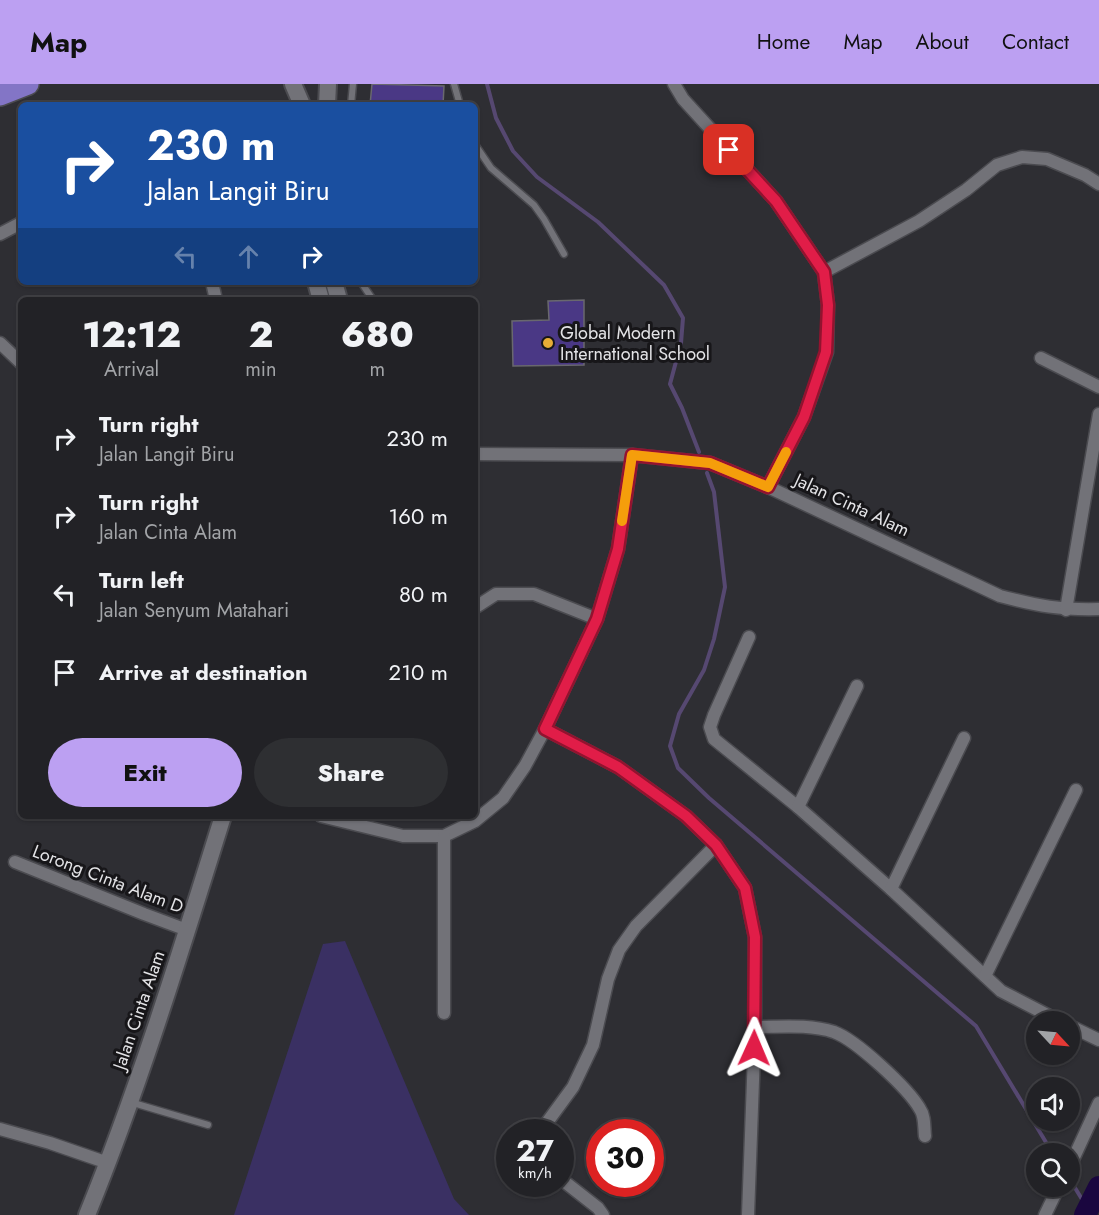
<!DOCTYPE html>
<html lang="en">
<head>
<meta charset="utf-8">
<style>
	:root { --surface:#222226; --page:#2e2f32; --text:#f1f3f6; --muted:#a2a4a7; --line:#3f3f43; --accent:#bca0f2 }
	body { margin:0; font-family:Jost,sans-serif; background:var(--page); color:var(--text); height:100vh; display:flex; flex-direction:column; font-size:22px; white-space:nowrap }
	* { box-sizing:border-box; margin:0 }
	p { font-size:20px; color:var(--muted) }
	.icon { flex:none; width:33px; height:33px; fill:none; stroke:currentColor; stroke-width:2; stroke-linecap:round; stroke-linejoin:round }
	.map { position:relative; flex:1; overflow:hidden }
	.drawer { position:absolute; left:18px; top:213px; width:460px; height:522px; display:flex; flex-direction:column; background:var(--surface); border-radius:9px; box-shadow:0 2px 4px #0004,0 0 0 2px var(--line) }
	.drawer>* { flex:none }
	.hud { position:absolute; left:18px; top:18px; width:460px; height:183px; border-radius:9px; box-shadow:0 2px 4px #0004,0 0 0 2px var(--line); background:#1a4fa0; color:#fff; overflow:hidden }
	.needle { width:39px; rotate:116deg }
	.buttons { position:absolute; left:1026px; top:927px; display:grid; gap:12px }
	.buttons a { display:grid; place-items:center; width:54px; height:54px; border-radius:50%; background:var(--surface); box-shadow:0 2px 4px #0004,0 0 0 2px var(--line); font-size:30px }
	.speed { position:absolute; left:496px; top:1035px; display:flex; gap:12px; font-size:30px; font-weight:700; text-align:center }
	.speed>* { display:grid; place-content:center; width:78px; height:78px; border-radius:50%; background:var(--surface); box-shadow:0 2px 4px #0004,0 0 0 2px var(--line); line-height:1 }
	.speed small { font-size:15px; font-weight:400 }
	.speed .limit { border:9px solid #d22; background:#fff; color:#111 }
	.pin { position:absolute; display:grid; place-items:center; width:51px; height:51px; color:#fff; margin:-26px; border-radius:12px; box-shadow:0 3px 9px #0006 }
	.me { position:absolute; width:66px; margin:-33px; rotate:1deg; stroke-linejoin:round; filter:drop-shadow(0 0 4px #0008) }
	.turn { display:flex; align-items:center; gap:21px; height:126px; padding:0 30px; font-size:27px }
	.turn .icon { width:78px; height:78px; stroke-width:2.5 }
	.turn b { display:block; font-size:42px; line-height:51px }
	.lanes { display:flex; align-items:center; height:57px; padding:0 30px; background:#0003; justify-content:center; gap:30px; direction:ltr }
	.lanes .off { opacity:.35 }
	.eta { display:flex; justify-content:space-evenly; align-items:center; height:102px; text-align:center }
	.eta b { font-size:36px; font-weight:800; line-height:42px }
	.action { display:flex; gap:12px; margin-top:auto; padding:12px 30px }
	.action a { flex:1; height:69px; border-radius:36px; background:var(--accent); color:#111; font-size:24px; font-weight:800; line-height:69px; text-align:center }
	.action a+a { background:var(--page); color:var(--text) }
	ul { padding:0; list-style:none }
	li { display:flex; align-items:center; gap:18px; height:78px; padding:0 30px }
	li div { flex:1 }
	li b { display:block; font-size:22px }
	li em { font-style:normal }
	header { display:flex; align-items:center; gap:36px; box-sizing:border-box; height:84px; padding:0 30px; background:var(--accent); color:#111 }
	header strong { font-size:28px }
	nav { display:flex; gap:33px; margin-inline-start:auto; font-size:21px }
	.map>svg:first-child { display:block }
	.green { fill:#3a3063 }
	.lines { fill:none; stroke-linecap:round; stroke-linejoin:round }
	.stream { stroke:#564871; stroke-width:4 }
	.river { stroke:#1a063f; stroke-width:22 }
	.building { fill:#4a3885; stroke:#69686e; stroke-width:1.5 }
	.lane-casing { stroke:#4b4b50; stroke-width:9 }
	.street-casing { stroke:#4b4b50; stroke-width:15 }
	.secondary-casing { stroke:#4b4b50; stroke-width:20 }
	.highway-casing { stroke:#4b4b50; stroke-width:24 }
	.lane { stroke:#727278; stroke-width:6 }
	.street { stroke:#727278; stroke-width:12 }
	.secondary { stroke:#727278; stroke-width:16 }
	.highway { stroke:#8375c6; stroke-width:21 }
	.route-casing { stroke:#92132f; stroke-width:15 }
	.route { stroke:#e11d48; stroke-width:10 }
	.slow { stroke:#f59e0b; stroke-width:10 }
	.poi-dot { fill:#e7ac36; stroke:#171619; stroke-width:2 }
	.labels { text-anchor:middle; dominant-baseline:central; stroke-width:6; stroke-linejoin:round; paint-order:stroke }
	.poi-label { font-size:18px; fill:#e3e3e6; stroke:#171619; text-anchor:start }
	.street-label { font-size:18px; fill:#e3e3e6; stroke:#171619 }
</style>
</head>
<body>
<header>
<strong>Map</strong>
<nav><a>Home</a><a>Map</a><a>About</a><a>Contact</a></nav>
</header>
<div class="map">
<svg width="1099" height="1131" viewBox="0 0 1099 1131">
	<rect width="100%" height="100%" fill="#2e2e33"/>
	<polygon class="green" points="345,857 454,1115 469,1131 234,1131 323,860"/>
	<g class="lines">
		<g class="stream">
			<polyline points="487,0 496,34 513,67 537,93 598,138 664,201 683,234 681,259 670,300 682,324 699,368"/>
			<polyline points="707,389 714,408 725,503 714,555 704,586 679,630 670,662 678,684 709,714 976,942 1053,1070"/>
			<polyline points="1072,1099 1088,1125"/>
		</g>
		<polyline class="river" points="1085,1131 1099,1103"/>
	</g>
	<g class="building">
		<polygon points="372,0 444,2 443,21 370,21"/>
		<polygon points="584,216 584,281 513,282 512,237 549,236 548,217"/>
	</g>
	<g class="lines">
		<defs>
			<g id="lane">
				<polyline points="454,0 460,21"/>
				<polyline points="351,21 353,0"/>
				<polyline points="476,62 491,84 534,121 544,135 564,170"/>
				<polyline points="361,198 373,216"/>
				<polyline points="130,1018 208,1041"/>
			</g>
			<g id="street">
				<polyline points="674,0 683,15 776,117 824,188 828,221 827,268 804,333 768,403"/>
				<polyline points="0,150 21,139"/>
				<polyline points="824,188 919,137 966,106 997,81 1022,73 1047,75 1085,91 1099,100"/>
				<polyline points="212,198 216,216"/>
				<polyline points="0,259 21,279"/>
				<polyline points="1041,274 1099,303"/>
				<path d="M 476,370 L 632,371 L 710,379 L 768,403 L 1000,512 C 1038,522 1060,526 1099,525"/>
				<polyline points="476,523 496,510 534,510 597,535"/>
				<polyline points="1066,526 1099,330"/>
				<polyline points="749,553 714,631 710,643 714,655 798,723 891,805 1001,907 1061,938"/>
				<polyline points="545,645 618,683 686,732 716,761 745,804 755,853 755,943 748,1131"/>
				<polyline points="798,723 857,602"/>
				<polyline points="321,732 403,752 444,752 475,737 503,714 525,682 545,645 597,535 618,465 632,371"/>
				<polyline points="15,778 144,830 187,846"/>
				<polyline points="891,805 964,654"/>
				<polyline points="985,892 1076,706"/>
				<polyline points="444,929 444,752"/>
				<polyline points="1070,942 1099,956"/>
				<path d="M 755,943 C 781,943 809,940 834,948 C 856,956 908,1004 920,1025 C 925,1032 924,1043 925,1052"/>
				<polyline points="0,1045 50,1059 108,1079"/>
				<polyline points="540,1048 573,1003 593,961 608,895 619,866 636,842 716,761"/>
				<polyline points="1070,1082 1099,1019"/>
				<polyline points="561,1095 598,1124 603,1131"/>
				<polyline points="1045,1131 1059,1102"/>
			</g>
			<g id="secondary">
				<polyline points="293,0 302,21"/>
				<polyline points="327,21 328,0"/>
				<polyline points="316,198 321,216"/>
				<polyline points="334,198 339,216"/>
				<path d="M 87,1131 C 140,1001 181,866 223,732"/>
			</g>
			<polyline id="highway" points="0,11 28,0"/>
		</defs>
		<use href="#lane" class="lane-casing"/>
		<use href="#street" class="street-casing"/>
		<use href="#secondary" class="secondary-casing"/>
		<use href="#highway" class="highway-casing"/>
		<use href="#lane" class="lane"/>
		<use href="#street" class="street"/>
		<use href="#secondary" class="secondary"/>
		<use href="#highway" class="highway"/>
	</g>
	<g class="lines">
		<defs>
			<polyline id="route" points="729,66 776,117 824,188 828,221 826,268 804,333 768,403 710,379 632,371 618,465 597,535 545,645 618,683 686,732 716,761 745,804 755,853 754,964"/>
		</defs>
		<use href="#route" class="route-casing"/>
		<use href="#route" class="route"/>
		<polyline class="slow" points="622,437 632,371 710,379 768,403 786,368"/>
	</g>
	<circle class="poi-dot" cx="548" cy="259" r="6"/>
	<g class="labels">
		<g class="poi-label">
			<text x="560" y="249">Global Modern<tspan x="560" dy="21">International School</tspan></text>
		</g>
		<g class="street-label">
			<text transform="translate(852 421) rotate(25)">Jalan Cinta Alam</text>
			<text transform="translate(108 795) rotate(21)">Lorong Cinta Alam D</text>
			<text transform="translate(139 926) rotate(-71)">Jalan Cinta Alam</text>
		</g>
	</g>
</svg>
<div class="buttons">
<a><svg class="needle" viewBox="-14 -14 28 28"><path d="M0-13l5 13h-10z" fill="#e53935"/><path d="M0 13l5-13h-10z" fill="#a2a4a7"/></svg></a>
<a><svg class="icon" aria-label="sound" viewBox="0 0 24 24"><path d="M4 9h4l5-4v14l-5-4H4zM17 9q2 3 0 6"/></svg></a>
<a><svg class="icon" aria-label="search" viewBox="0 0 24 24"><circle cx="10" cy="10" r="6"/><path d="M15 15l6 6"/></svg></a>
</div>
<div class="speed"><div>27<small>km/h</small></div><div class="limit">30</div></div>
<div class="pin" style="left:729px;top:66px;background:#d93025"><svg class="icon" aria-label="arrive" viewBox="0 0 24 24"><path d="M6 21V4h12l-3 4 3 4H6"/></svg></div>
<svg class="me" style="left:754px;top:964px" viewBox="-20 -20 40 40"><path d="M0-17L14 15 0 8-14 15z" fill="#e11d48" stroke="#fff" stroke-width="4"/></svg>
<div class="hud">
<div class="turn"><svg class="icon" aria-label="right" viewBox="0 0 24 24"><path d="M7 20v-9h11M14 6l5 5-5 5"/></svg><div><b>230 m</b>Jalan Langit Biru</div></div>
<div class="lanes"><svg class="icon off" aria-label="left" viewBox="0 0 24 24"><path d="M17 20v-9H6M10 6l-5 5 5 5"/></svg><svg class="icon off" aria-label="ahead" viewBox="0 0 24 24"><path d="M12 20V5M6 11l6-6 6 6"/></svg><svg class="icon" aria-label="right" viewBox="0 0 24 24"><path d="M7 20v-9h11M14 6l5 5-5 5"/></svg></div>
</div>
<section class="drawer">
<div class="eta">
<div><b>12:12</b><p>Arrival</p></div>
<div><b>2</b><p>min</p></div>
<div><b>680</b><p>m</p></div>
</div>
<ul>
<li><svg class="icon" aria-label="right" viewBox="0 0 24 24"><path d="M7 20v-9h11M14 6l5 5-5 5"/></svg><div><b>Turn right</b><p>Jalan Langit Biru</p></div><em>230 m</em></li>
<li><svg class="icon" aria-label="right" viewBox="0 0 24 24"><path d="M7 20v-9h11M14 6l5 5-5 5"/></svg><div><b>Turn right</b><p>Jalan Cinta Alam</p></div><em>160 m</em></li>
<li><svg class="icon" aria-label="left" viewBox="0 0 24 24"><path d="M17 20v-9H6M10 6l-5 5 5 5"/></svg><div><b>Turn left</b><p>Jalan Senyum Matahari</p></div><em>80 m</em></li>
<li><svg class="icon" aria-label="arrive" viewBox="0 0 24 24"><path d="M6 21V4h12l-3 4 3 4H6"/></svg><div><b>Arrive at destination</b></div><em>210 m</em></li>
</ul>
<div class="action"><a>Exit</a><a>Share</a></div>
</section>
</div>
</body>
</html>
